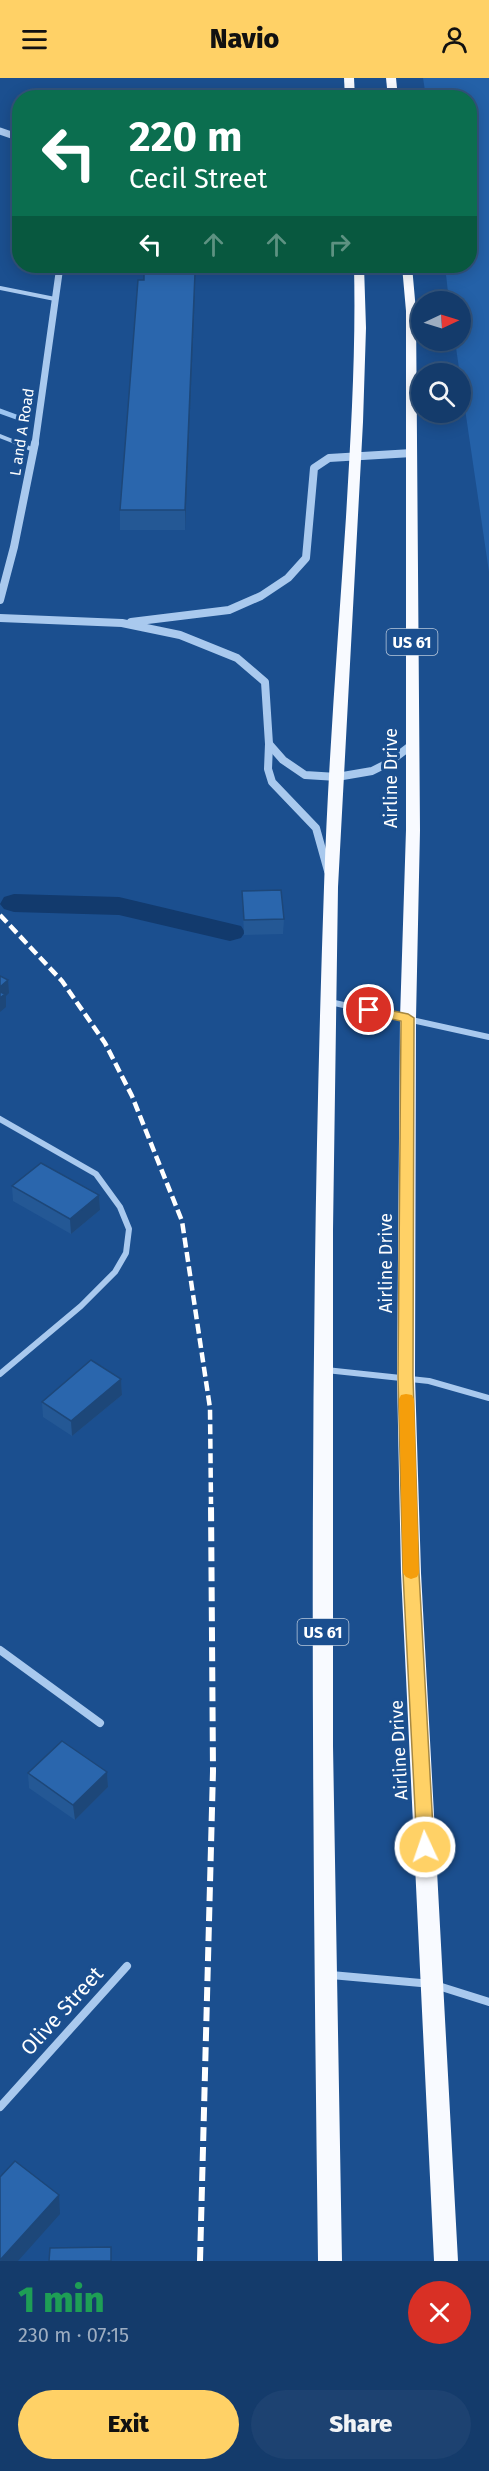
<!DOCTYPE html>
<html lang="en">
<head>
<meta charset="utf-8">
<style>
	:root { --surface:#143b6b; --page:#1d4271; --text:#f1f3f6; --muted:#9dadc1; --line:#33557e; --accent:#ffd166 }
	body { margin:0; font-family:"Fira Sans",sans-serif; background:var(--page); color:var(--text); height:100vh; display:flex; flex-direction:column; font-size:22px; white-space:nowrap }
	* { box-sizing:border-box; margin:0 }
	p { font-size:20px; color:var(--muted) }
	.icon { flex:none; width:33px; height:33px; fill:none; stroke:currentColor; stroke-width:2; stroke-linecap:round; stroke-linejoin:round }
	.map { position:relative; height:2183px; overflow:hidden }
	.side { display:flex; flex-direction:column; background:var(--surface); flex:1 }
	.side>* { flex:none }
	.guide { position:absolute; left:12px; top:12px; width:465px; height:183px; border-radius:24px; box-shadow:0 3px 15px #0003,0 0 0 2px var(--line); background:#0b6e4f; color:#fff; overflow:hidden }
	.needle { width:39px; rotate:86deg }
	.controls { position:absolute; left:411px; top:213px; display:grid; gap:12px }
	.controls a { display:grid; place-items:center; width:60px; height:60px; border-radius:50%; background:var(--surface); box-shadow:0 3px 15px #0003,0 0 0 2px var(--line); font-size:30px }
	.pin { position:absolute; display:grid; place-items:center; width:51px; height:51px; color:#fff; margin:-26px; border:3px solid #fff; border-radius:50%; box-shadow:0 2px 6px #0007 }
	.me { position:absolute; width:66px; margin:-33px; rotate:357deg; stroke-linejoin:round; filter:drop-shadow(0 0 4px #0008) }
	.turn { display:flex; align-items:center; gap:21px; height:126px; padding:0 18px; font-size:27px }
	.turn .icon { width:78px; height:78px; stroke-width:2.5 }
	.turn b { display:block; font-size:42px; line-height:51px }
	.lanes { display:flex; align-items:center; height:57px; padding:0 18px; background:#0003; justify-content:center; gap:30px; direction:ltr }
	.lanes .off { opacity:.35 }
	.round { display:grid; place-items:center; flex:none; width:63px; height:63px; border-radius:32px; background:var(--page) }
	.headline { display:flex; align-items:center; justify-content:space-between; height:102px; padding:0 18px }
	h1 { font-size:36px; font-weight:800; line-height:45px; color:#1e9e55 }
	.cta { display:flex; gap:12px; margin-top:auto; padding:12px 18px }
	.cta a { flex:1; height:69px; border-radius:36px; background:var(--accent); color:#111; font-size:24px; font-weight:800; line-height:69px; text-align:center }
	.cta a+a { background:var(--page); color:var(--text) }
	header { display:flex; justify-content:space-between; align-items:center; height:78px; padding:0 18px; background:var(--accent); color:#111; font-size:27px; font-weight:800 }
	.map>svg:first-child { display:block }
	.green { fill:#2461a8 }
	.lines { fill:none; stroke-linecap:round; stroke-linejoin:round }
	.stream { stroke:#9cc4f0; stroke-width:5 }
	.canal { fill:#123a6d; fill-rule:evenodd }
	.minor-far3 { stroke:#a9c9ee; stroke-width:4 }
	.minor-far2 { stroke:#a9c9ee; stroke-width:4.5 }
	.minor-far1 { stroke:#a9c9ee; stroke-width:6 }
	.minor { stroke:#a9c9ee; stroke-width:8 }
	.tertiary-far1 { stroke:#a9c9ee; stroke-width:7 }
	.tertiary { stroke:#a9c9ee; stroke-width:8 }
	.trunk { fill:#f8faff; fill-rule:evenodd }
	.rail-far1 { stroke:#fff; stroke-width:4.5; stroke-dasharray:10 4.5; stroke-linecap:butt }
	.rail { stroke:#fff; stroke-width:6; stroke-dasharray:14 6; stroke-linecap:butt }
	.wall { fill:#245895 }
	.shaded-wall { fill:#1d4779 }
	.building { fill:#2a66ad; stroke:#1d4779; stroke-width:1.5 }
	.route { fill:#ffd166; stroke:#a68842; stroke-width:1.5 }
	.slow { fill:#f59e0b }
	.labels { text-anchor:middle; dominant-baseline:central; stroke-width:6; stroke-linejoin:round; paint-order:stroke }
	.far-street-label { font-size:15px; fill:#fff; stroke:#1b4f8f }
	.shield { fill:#1b4f8f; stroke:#bbcadd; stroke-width:1.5 }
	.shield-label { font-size:16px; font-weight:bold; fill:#fff }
	.street-label { font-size:18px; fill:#fff; stroke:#1b4f8f }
	.near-street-label { font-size:21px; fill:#fff; stroke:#1b4f8f }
</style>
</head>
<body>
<header><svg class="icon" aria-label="menu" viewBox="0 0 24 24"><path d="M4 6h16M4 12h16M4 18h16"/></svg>Navio<svg class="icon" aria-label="person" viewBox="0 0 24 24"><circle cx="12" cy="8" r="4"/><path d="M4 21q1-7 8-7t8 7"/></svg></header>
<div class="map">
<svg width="489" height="2183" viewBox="0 0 489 2183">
	<rect width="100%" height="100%" fill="#1b4f8f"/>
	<polygon class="green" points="423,0 489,0 489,494 455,263 460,262 460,224 449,223 445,188 470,188 470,20 426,19"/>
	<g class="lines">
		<polyline class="stream" points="0,333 19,340"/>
		<polygon class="canal" points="14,816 119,819 241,848 245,854 241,860 230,863 119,837 14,834 4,831 0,826 4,819"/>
		<g class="minor-far3">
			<polyline points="0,210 55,221"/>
			<polyline points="0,358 20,366"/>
		</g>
		<polyline class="minor-far2" points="16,365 34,372"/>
		<g class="minor-far1">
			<polyline points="330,924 489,959"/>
			<polyline points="0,1041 96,1096 120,1129 129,1151 126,1175 115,1194 81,1228 0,1296"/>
			<polyline points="326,1292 429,1303 489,1320"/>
		</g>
		<g class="minor">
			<polyline points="0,1572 100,1645"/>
			<polyline points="331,1897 432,1906 489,1924"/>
			<polyline points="0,2029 127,1888"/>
		</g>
		<g class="tertiary-far1">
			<polyline points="0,53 20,60"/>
			<polyline points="35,366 60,188"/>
		</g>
		<g class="tertiary">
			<polyline points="0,522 14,469 35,365"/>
			<polyline points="0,540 122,545 180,557 237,580 265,604 269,666 283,682 305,697 337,699 372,693 388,685 413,666"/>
			<polyline points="131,544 229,532 261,518 288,500 306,480 314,390 329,380 412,375"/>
			<polyline points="269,666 268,691 272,704 316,750 328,793"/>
		</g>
		<g class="trunk">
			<polygon points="344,0 354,0 355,20 345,20"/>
			<polygon points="386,0 396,0 398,20 388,20"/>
			<path d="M 354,188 L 364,188 L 366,250 L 363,344 L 338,809 L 333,1152 L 333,1668 L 342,2183 L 318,2183 C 312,1725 308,1267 324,809 C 328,685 338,562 346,439 C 351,355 356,272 354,188 Z"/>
			<polygon points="402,188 412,188 416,233 420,752 416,940 415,1299 421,1495 458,2183 434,2183 401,1495 397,1299 400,940 406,752 406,233"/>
		</g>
		<polyline class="rail-far1" points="0,837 62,903 105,965 132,1018 182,1143 210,1330 211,1426"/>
		<polyline class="rail" points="200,2183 213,1693 211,1425"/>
	</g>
	<g class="wall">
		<polygon points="144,202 195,214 185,452 120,452 120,432"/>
		<polygon points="242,813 284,841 283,856 244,857"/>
		<polygon points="12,1108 99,1117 100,1132 71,1156 13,1123"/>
		<polygon points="121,1301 122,1317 72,1358 43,1339 42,1324"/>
		<polygon points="107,1694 108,1709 75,1742 29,1710 28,1695"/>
	</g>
	<g class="shaded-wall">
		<polygon points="195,195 195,214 185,452 185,432"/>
		<polygon points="8,902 9,915 6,918 6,929 0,934 0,909"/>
		<polygon points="99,1117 100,1132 71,1156 70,1141"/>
		<polygon points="121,1301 122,1317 72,1358 71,1343"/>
		<polygon points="107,1694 108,1709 75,1742 73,1727"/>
		<polygon points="59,2117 60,2136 18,2183 0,2183"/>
	</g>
	<g class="building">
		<polygon points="195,195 185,432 120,432 138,202 144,202 144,196"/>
		<polygon points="281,812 284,841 244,842 242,813"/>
		<polygon points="0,898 8,902 0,909"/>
		<polygon points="0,914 5,916 0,920"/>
		<polygon points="41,1085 99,1117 70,1141 12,1108"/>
		<polygon points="91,1282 121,1301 71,1343 42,1324"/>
		<polygon points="62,1663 107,1694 73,1727 28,1695"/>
		<polygon points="15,2083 59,2117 0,2182 0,2099"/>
		<polygon points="111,2169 111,2183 49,2183 50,2170"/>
	</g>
	<polygon class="route" points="369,928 408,936 414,940 413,1299 419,1495 434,1769 431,1774 425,1776 419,1774 417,1769 403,1495 398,1299 401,943 364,935 362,932 364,929"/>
	<polygon class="slow" points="406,1316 412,1317 414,1321 419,1495 417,1499 411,1501 406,1499 403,1495 399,1321 401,1317"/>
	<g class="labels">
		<g class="far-street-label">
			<text transform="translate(22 354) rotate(-81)">L and A Road</text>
		</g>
		<g class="shield">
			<rect x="386.5" y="551" width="51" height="26" rx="4.5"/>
			<rect x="297.5" y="1541" width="51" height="26" rx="4.5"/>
		</g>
		<g class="shield-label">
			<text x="412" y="564">US 61</text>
			<text x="323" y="1554">US 61</text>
		</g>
		<g class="street-label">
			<text transform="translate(391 700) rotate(-90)">Airline Drive</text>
			<text transform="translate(386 1185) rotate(-90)">Airline Drive</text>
			<text transform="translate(399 1672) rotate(-93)">Airline Drive</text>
		</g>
		<g class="near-street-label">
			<text transform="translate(62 1933) rotate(-48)">Olive Street</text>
		</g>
	</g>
</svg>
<div class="controls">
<a><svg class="needle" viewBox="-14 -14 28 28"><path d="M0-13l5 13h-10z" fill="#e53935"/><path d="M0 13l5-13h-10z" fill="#9dadc1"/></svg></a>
<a><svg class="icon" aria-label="search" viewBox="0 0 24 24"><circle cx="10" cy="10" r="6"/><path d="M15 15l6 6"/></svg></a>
</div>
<div class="pin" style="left:369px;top:932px;background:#d93025"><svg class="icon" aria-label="arrive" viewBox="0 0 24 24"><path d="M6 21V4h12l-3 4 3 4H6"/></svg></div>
<svg class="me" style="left:425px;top:1769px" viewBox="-20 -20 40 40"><circle r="17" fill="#ffd166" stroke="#fff" stroke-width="3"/><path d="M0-11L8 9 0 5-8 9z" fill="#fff"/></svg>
<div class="guide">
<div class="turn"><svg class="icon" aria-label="left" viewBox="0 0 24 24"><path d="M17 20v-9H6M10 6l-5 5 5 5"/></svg><div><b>220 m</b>Cecil Street</div></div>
<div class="lanes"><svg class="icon" aria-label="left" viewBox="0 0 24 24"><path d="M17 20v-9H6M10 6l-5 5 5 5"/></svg><svg class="icon off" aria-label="ahead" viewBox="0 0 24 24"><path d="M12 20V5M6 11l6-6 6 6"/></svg><svg class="icon off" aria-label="ahead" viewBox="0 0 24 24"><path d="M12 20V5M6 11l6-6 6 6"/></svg><svg class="icon off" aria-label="right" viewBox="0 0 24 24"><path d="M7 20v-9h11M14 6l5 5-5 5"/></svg></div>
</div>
</div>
<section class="side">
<div class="headline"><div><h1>1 min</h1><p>230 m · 07:15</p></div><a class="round" style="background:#d93025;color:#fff"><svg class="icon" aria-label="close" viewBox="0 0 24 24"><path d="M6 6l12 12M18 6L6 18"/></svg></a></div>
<div class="cta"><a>Exit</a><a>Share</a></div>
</section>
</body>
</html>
